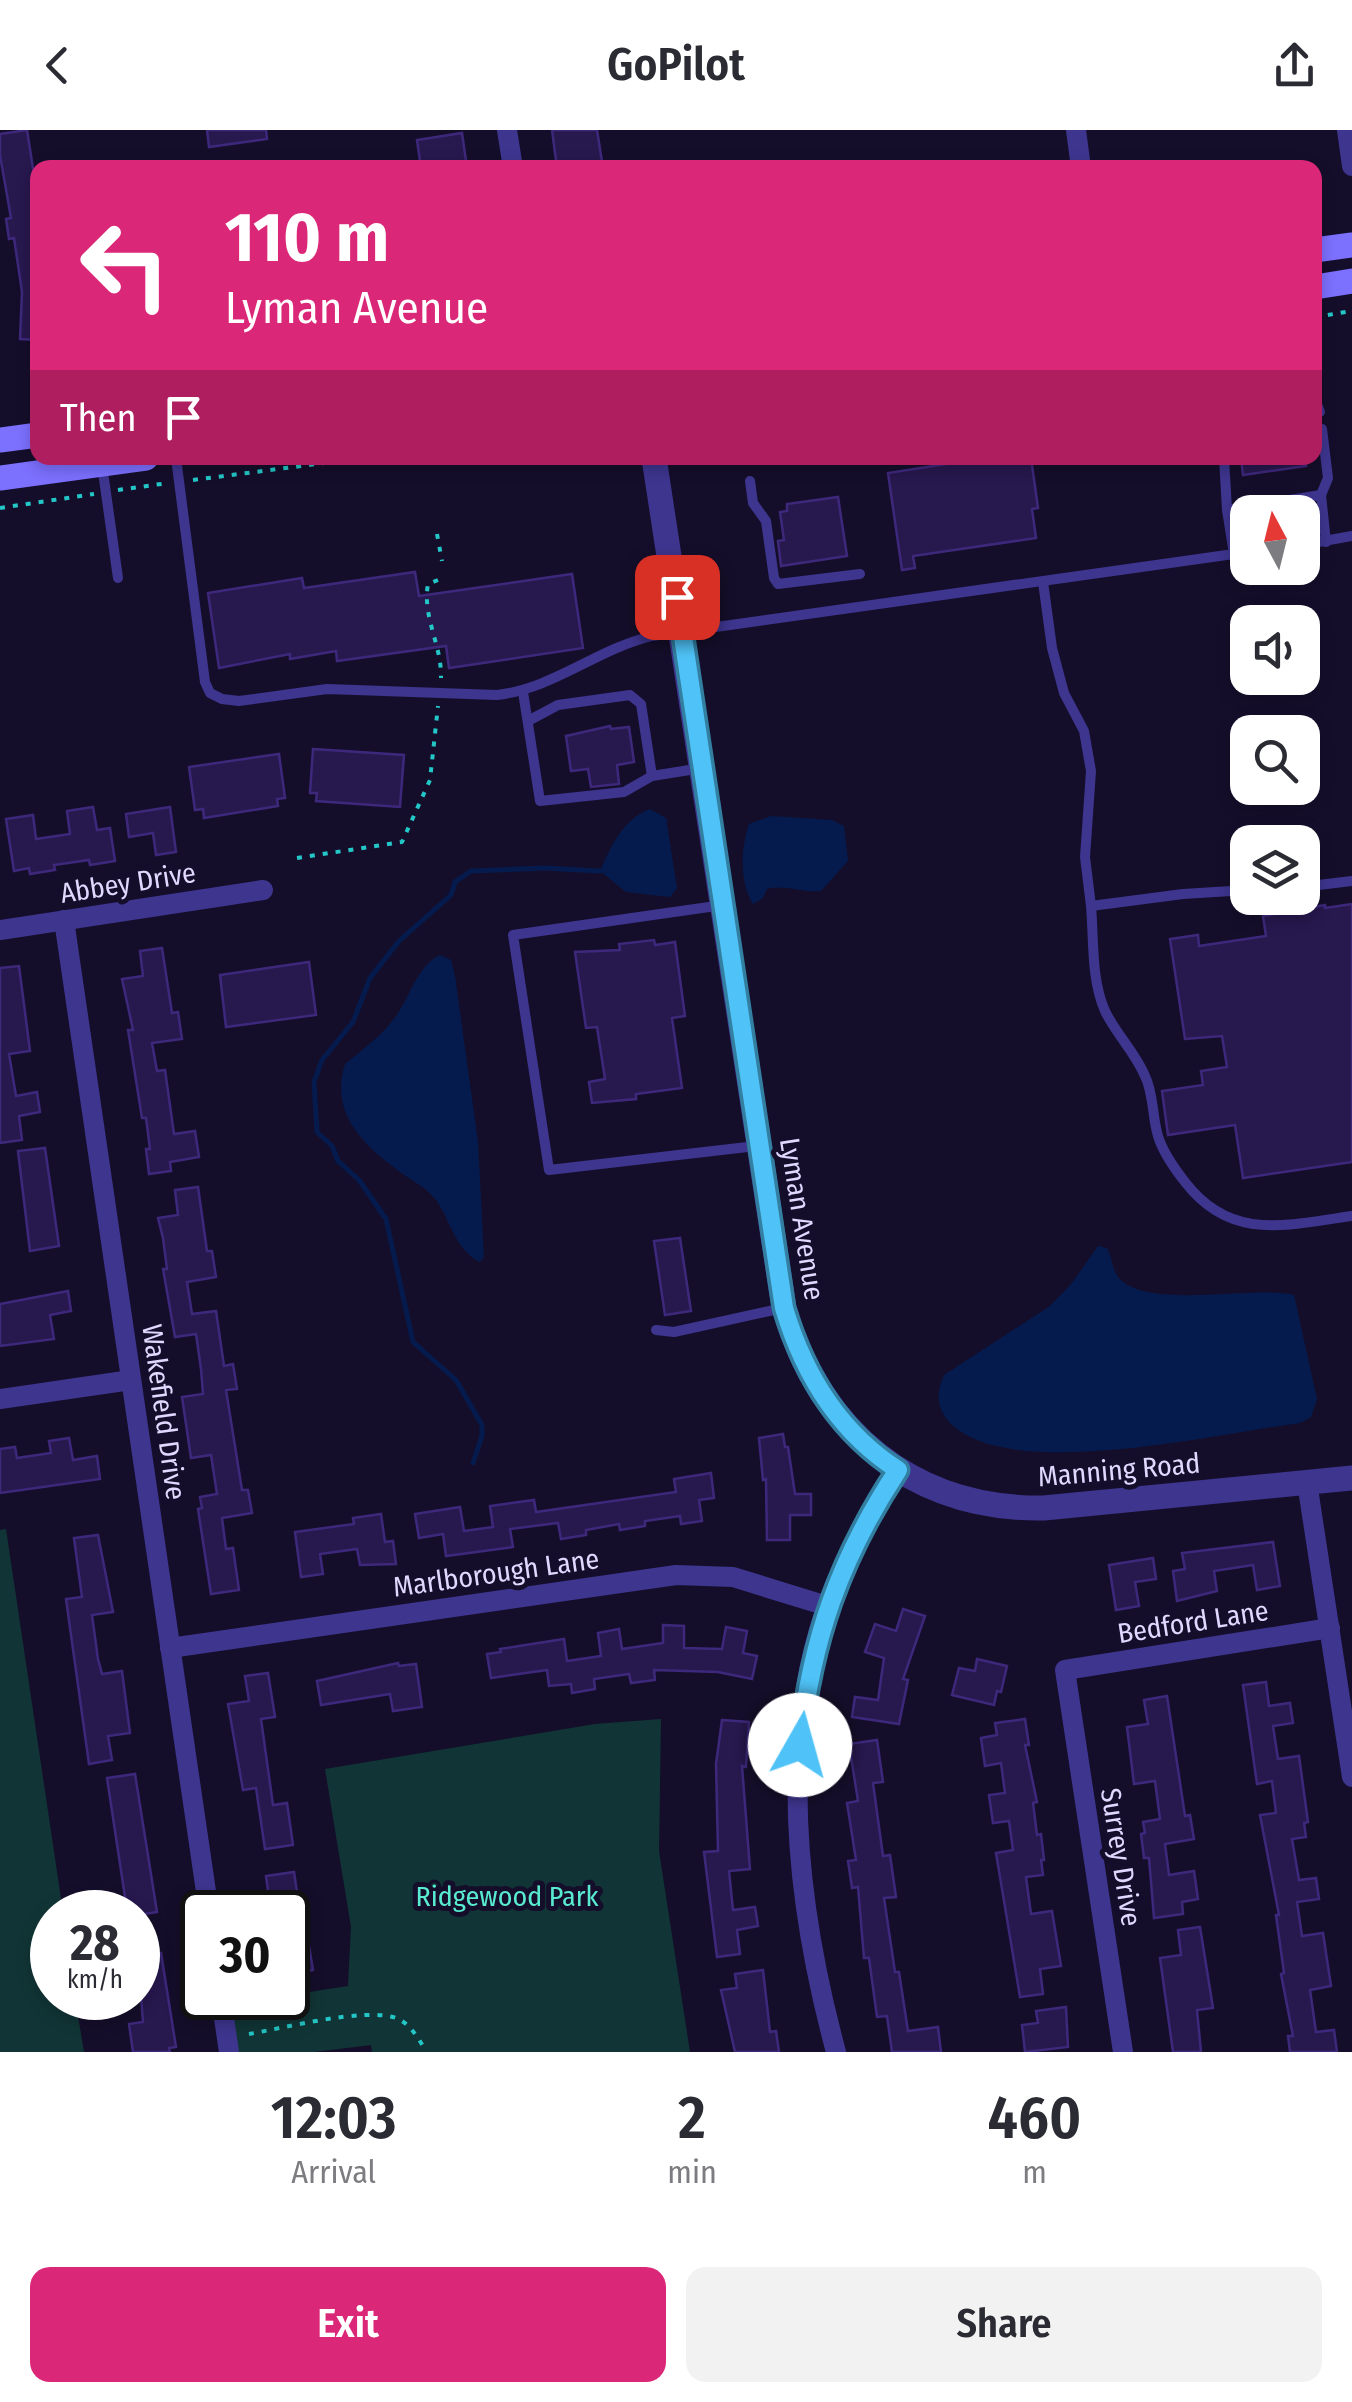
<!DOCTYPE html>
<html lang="en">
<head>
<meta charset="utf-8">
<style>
	:root { --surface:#fff; --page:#f2f2f3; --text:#2b2b33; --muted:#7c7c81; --accent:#db2777 }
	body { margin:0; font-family:"Fira Sans Condensed",sans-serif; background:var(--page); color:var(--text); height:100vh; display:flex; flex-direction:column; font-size:38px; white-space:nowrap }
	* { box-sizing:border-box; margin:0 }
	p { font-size:32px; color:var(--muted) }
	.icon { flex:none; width:55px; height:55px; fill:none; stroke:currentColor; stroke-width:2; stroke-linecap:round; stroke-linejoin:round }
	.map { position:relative; height:1922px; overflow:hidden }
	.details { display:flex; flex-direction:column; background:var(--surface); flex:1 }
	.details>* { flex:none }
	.hud { position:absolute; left:30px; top:30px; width:1292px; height:305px; border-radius:20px; box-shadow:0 5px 15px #0003; background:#db2777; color:#fff; overflow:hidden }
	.needle { width:65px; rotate:353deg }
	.tools { position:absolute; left:1230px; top:365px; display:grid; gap:20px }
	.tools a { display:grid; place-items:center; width:90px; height:90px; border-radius:20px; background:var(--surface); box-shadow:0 5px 15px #0003; font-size:50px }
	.speed { position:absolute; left:30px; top:1760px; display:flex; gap:20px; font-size:50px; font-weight:700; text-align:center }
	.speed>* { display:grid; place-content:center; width:130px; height:130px; border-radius:50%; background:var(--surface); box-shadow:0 5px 15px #0003; line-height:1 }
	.speed small { font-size:25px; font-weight:400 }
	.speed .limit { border:5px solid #111; border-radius:15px; background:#fff; color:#111 }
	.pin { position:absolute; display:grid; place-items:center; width:85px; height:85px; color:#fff; margin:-42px; border-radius:20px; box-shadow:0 5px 15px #0006 }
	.me { position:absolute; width:110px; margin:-55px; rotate:7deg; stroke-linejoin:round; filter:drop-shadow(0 0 8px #0008) }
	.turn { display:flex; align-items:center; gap:35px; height:210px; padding:0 30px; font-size:45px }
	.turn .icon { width:130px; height:130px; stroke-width:2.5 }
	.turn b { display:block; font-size:70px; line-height:85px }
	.then { display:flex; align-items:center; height:95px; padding:0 30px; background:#0003; gap:20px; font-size:38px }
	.eta { display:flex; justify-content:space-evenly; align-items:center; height:170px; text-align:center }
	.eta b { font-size:60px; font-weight:600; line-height:70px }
	.button { display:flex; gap:20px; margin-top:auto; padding:20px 30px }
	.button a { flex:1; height:115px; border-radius:20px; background:var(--accent); color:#fff; font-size:40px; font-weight:600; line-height:115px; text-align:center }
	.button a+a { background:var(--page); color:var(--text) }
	header { display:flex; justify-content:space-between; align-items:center; height:130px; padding:0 30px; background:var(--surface); font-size:45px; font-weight:600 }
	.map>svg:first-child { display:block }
	.green { fill:#113536 }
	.water { fill:#051b4d }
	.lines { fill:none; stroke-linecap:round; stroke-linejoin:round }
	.stream { stroke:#051b4d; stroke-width:5 }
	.building { fill:#27184e; stroke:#3e287c; stroke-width:2.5 }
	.path { stroke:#24c7c7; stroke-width:4; stroke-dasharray:5 8; stroke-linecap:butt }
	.service { stroke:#3e358f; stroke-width:10 }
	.minor { stroke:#3e358f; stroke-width:20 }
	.tertiary { stroke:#3e358f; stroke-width:25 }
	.secondary { stroke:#7c70ff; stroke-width:25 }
	.route-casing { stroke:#337fa1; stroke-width:25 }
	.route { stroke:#4fc3f7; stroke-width:18 }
	.labels { text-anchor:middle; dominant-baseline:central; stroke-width:10; stroke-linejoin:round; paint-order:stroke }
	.street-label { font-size:28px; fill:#dfd9ff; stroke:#150e2b }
	.park-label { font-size:28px; fill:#58ebd0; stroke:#150e2b }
</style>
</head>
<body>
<header><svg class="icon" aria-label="back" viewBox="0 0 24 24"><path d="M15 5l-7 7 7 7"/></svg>GoPilot<svg class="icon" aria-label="share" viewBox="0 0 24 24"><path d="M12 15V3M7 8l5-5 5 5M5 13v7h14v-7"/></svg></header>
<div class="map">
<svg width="1352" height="1922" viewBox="0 0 1352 1922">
	<rect width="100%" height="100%" fill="#150e2b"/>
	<g class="green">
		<polygon points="6,1399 63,1782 52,1782 52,1868 75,1868 84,1922 0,1922 0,1400"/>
		<polygon points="661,1589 659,1721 690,1922 372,1922 371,1915 314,1922 237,1922 231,1874 348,1856 351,1797 325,1639 595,1594"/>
	</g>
	<g class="water">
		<path d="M 650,679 L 666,688 L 677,758 L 670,767 L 626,762 L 600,741 C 611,716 623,689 650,679 Z"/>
		<path d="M 771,686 L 832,690 L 844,696 L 848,731 L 821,761 C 803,763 784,754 767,759 L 763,768 L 753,774 C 739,752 741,717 749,694 Z"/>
		<path d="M 440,825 L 451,830 L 455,846 L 478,1012 L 484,1127 L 480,1132 C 455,1120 451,1091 436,1070 C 426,1057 412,1051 400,1042 C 364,1016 329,983 345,934 C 361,921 380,907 393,890 C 409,871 416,836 440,825 Z"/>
		<path d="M 1098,1116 L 1107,1118 C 1112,1127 1112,1138 1118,1147 C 1146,1181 1254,1155 1294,1165 L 1317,1269 L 1311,1287 L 1300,1293 C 1220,1303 1012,1353 951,1294 C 936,1279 936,1263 944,1245 L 1050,1176 L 1072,1153 Z"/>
	</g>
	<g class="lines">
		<polyline class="stream" points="473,1333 482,1306 482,1295 456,1250 413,1212 386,1089 359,1050 338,1031 332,1016 317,1002 314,952 322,930 353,892 370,848 399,811 451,765 455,752 471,741 544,738 600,741"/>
	</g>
	<g class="building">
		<polygon points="27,0 38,70 38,210 20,209 22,162 14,108 9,109 6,89 11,88 0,25 0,4"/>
		<polygon points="207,0 266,0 267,9 209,17"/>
		<polygon points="552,0 597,0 603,38 557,38"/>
		<polygon points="462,3 466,31 449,33 449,38 421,38 417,10"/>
		<polygon points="985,328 1031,328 1038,378 1032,379 1036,408 913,426 915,438 902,440 888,343"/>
		<polygon points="1241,328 1306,328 1306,336 1243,345"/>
		<polygon points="838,367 847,426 781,436 778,411 784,410 780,382 787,381 787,374"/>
		<polygon points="415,442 419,466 572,444 583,518 449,538 446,516 337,531 336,521 290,529 290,524 219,538 208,463 302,448 304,458"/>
		<polygon points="610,596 611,599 629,597 634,632 617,635 619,654 591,657 588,639 571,641 566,606"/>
		<polygon points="313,619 404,625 400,677 316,671 317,663 310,663"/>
		<polygon points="279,624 285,668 277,669 278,676 204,688 203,679 195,680 189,637"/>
		<polygon points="93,677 97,700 110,698 115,731 90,735 89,730 54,735 55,740 30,744 29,738 14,741 6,689 33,685 36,709 70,704 67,681"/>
		<polygon points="170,677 176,722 156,725 153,703 129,707 126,684"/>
		<polygon points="1352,774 1352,1032 1243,1048 1235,995 1168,1005 1162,961 1203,955 1201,941 1227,937 1222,906 1185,909 1170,809 1198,805 1199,816 1266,806 1263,786 1325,775 1325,778"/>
		<polygon points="654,810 655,815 675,812 685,886 672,888 682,958 636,964 636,969 592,973 589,952 605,949 597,897 586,898 575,822 620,820 619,814"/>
		<polygon points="162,818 172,883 178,882 182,909 152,913 157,941 165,940 174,1004 195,1001 199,1027 170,1032 171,1041 149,1044 146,1019 150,1019 146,988 142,988 128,900 133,900 122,849 143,846 140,821"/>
		<polygon points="309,832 316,885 226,897 220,845"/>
		<polygon points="19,836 30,921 9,924 16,966 37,962 40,982 19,986 22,1010 0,1013 0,838"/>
		<polygon points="45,1018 59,1116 30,1121 18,1021"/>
		<polygon points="198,1057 207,1121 212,1121 216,1147 187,1152 192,1184 216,1181 224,1236 233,1234 237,1259 226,1260 242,1360 248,1360 252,1383 222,1388 226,1419 233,1418 239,1460 211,1464 198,1379 202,1378 200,1367 217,1364 211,1325 191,1328 182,1267 203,1264 201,1239 196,1204 175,1207 163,1139 167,1139 163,1108 158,1088 178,1085 175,1060"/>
		<polygon points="680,1108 691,1181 665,1185 654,1111"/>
		<polygon points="68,1161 71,1181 50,1185 54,1209 0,1216 0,1174"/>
		<polygon points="783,1304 785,1317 788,1317 795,1364 811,1364 811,1385 790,1385 790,1410 767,1410 766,1349 763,1350 759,1308"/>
		<polygon points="69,1308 73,1330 97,1326 100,1349 0,1363 0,1319 15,1317 17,1328 51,1323 49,1311"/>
		<polygon points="711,1343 714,1368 699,1370 702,1391 681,1394 680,1386 645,1391 645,1396 620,1400 619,1394 586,1400 586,1405 561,1409 558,1393 510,1399 513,1417 446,1426 443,1404 419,1408 415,1384 460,1377 464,1401 493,1397 490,1376 534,1370 536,1382 676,1362 674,1349"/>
		<polygon points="381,1384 385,1412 393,1411 396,1434 360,1435 357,1419 320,1424 323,1444 301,1447 295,1402 354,1394 353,1388"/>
		<polygon points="98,1405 113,1482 92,1485 98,1529 102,1544 122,1541 130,1603 108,1606 112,1630 89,1634 66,1469 82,1467 74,1408"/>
		<polygon points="1273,1412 1280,1456 1257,1460 1253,1435 1214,1441 1217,1461 1177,1471 1173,1441 1185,1439 1182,1423"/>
		<polygon points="1153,1428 1156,1449 1135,1452 1139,1476 1116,1480 1109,1435"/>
		<polygon points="903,1479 925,1486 903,1549 908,1550 899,1594 852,1587 855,1567 878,1570 884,1528 865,1522 875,1494 896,1501"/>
		<polygon points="663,1495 684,1496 684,1518 722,1519 726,1497 747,1501 743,1523 757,1526 752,1549 718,1542 654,1540 655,1550 631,1553 629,1544 594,1549 595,1559 572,1563 571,1554 549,1556 547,1540 491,1548 487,1524 501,1522 500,1519 564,1509 567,1531 601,1526 598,1503 619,1499 622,1519 663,1513"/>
		<polygon points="977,1529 1007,1536 1001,1562 997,1561 994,1575 952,1565 959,1538 975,1541"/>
		<polygon points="398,1533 399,1536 416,1534 422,1577 393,1581 390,1564 321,1575 317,1551"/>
		<polygon points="268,1543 275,1587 261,1589 273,1675 287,1673 293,1715 265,1719 256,1658 243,1660 228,1574 249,1571 245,1546"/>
		<polygon points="1266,1552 1269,1576 1290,1573 1293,1593 1273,1596 1278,1629 1299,1626 1308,1692 1304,1693 1306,1707 1292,1709 1299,1750 1316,1748 1319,1769 1297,1772 1302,1806 1323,1803 1331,1856 1310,1860 1316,1902 1334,1900 1337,1922 1290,1922 1288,1906 1293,1906 1281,1844 1284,1843 1276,1785 1279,1785 1260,1685 1276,1683 1272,1651 1257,1654 1243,1555"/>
		<polygon points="1167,1566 1185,1686 1190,1685 1194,1709 1165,1714 1169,1745 1194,1741 1198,1769 1182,1772 1183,1784 1154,1788 1149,1728 1144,1728 1141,1704 1145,1703 1143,1692 1160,1689 1155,1651 1134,1654 1127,1597 1148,1594 1144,1570"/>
		<polygon points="1025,1589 1029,1615 1025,1615 1037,1672 1033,1673 1037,1705 1041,1704 1044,1730 1041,1730 1043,1745 1026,1747 1031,1784 1052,1781 1061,1836 1040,1839 1043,1864 1020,1867 996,1723 1013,1720 1009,1691 993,1693 989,1665 1005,1663 1001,1633 985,1636 981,1608 997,1605 995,1593"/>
		<polygon points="722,1590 749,1592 746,1637 742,1636 750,1739 729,1741 733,1780 755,1777 758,1796 737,1800 740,1824 717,1827 704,1722 718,1721 716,1634"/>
		<polygon points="877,1610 883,1652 873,1653 883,1726 890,1725 896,1767 884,1768 895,1842 899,1842 908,1901 938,1897 941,1922 892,1922 887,1886 877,1887 869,1828 864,1828 858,1757 852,1758 848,1731 856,1730 847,1673 858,1671 849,1614"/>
		<polygon points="135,1644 157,1782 138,1785 138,1782 112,1782 110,1769 125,1767 107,1648"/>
		<polygon points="294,1742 300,1782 271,1782 266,1746"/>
		<polygon points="1200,1797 1213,1878 1197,1880 1201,1922 1173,1922 1160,1828 1181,1825 1178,1800"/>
		<polygon points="308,1810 313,1840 288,1844 288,1813"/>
		<polygon points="161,1823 176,1917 169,1918 170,1922 133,1922 129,1894 143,1892 138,1826"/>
		<polygon points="763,1840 770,1902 776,1901 779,1922 735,1922 721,1860 737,1858 735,1844"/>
		<polygon points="1066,1877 1068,1917 1025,1922 1022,1895 1038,1893 1036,1881"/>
	</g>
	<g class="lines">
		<g class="path">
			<polyline points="1315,187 1352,181"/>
			<polyline points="193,350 363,328"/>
			<polyline points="118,360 168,353"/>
			<polyline points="0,378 94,364"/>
			<polyline points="437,404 442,431"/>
			<path d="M 438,450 L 428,454 C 422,487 442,515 441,548"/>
			<polyline points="297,728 402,712 430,650 438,576"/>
			<path d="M 249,1904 C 284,1898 365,1877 396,1888 C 409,1893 416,1905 423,1916"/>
		</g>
		<g class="service">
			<polyline points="1315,269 1320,282"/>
			<path d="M 176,328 L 205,552 L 210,563 L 222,569 L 239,571 L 327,559 L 497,565 C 555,558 595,520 652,506 L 1248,422"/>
			<polyline points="1224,328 1227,380"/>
			<polyline points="102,335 118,448"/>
			<polyline points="750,351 753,373 766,391 774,448 778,454 860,444"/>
			<polyline points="1321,365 1328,348 1322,299"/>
			<polyline points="1302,415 1352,406"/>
			<polyline points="1234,424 1227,380 1321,365 1326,412"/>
			<polyline points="1043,452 1052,518 1064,563 1084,601 1091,641 1085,727 1091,776 1183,764 1248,760"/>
			<polyline points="523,562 540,671 624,662 652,646 702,638"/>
			<polyline points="528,591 558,575 630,565 641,574 652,646"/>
			<polyline points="1302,757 1352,751"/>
			<polyline points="723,775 513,805 549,1040 756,1016"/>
			<path d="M 1091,776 C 1094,811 1091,849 1105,881 C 1116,904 1135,922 1145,946 C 1154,964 1152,987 1158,1006 C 1163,1023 1174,1038 1185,1052 C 1231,1112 1287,1095 1352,1086"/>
			<polyline points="656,1200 674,1202 783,1178"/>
		</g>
		<g class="minor">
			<polyline points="507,0 513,38"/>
			<polyline points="1076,0 1081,38"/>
			<polyline points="1347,0 1352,36"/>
			<polyline points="64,790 209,1782"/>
			<polyline points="0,800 263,760"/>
			<polyline points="0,1269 131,1250"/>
			<polyline points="1307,1352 1352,1647"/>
			<polyline points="170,1518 676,1445 733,1447 827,1476"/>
			<polyline points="221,1868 229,1922"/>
			<path d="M 836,1922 C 798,1781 777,1617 827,1475 C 844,1428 871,1382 899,1340"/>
			<polyline points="1123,1922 1065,1540 1330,1498"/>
		</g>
		<path class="tertiary" d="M 654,328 L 784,1178 C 820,1301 912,1380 1044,1378 L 1352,1348"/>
		<g class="secondary">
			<polyline points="1315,120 1352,115"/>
			<polyline points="1315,157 1352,151"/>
			<polyline points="0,310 38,305"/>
			<polyline points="0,348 146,328"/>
		</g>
	</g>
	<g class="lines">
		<defs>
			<path id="route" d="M 677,467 L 784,1178 C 804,1245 839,1302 898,1340 C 840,1428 811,1510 800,1615"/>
		</defs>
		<use href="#route" class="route-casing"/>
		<use href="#route" class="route"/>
	</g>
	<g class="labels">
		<g class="street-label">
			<text transform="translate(128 753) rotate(-9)">Abbey Drive</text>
			<text transform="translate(802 1089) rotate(81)">Lyman Avenue</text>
			<text transform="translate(164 1282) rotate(82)">Wakefield Drive</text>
			<text transform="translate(1119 1340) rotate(-5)">Manning Road</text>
			<text transform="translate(496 1443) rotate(-8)">Marlborough Lane</text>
			<text transform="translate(1193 1492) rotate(-9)">Bedford Lane</text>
			<text transform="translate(1121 1727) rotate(81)">Surrey Drive</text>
		</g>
		<g class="park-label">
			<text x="507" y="1766">Ridgewood Park</text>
		</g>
	</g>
</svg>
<div class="tools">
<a><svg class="needle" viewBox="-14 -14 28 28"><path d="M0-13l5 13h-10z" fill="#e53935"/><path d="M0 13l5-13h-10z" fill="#7c7c81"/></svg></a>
<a><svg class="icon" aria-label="sound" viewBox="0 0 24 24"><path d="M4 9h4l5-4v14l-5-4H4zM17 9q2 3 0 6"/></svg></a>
<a><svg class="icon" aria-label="search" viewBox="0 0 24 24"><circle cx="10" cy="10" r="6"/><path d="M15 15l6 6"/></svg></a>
<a><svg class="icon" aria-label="layers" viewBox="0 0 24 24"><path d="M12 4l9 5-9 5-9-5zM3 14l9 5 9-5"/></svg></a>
</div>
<div class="speed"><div>28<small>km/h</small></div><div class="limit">30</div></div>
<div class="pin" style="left:677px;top:467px;background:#d93025"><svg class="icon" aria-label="arrive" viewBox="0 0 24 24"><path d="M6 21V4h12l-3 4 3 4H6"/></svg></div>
<svg class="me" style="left:800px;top:1615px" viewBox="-20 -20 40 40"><circle r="19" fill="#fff"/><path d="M0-13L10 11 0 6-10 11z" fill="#4fc3f7"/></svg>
<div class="hud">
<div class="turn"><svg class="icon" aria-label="left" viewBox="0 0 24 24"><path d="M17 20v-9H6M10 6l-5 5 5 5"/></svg><div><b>110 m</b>Lyman Avenue</div></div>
<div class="then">Then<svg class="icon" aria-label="arrive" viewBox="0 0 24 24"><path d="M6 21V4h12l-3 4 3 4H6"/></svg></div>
</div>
</div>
<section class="details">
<div class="eta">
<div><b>12:03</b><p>Arrival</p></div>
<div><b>2</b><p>min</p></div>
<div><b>460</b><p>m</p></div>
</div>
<div class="button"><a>Exit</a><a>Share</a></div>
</section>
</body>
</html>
